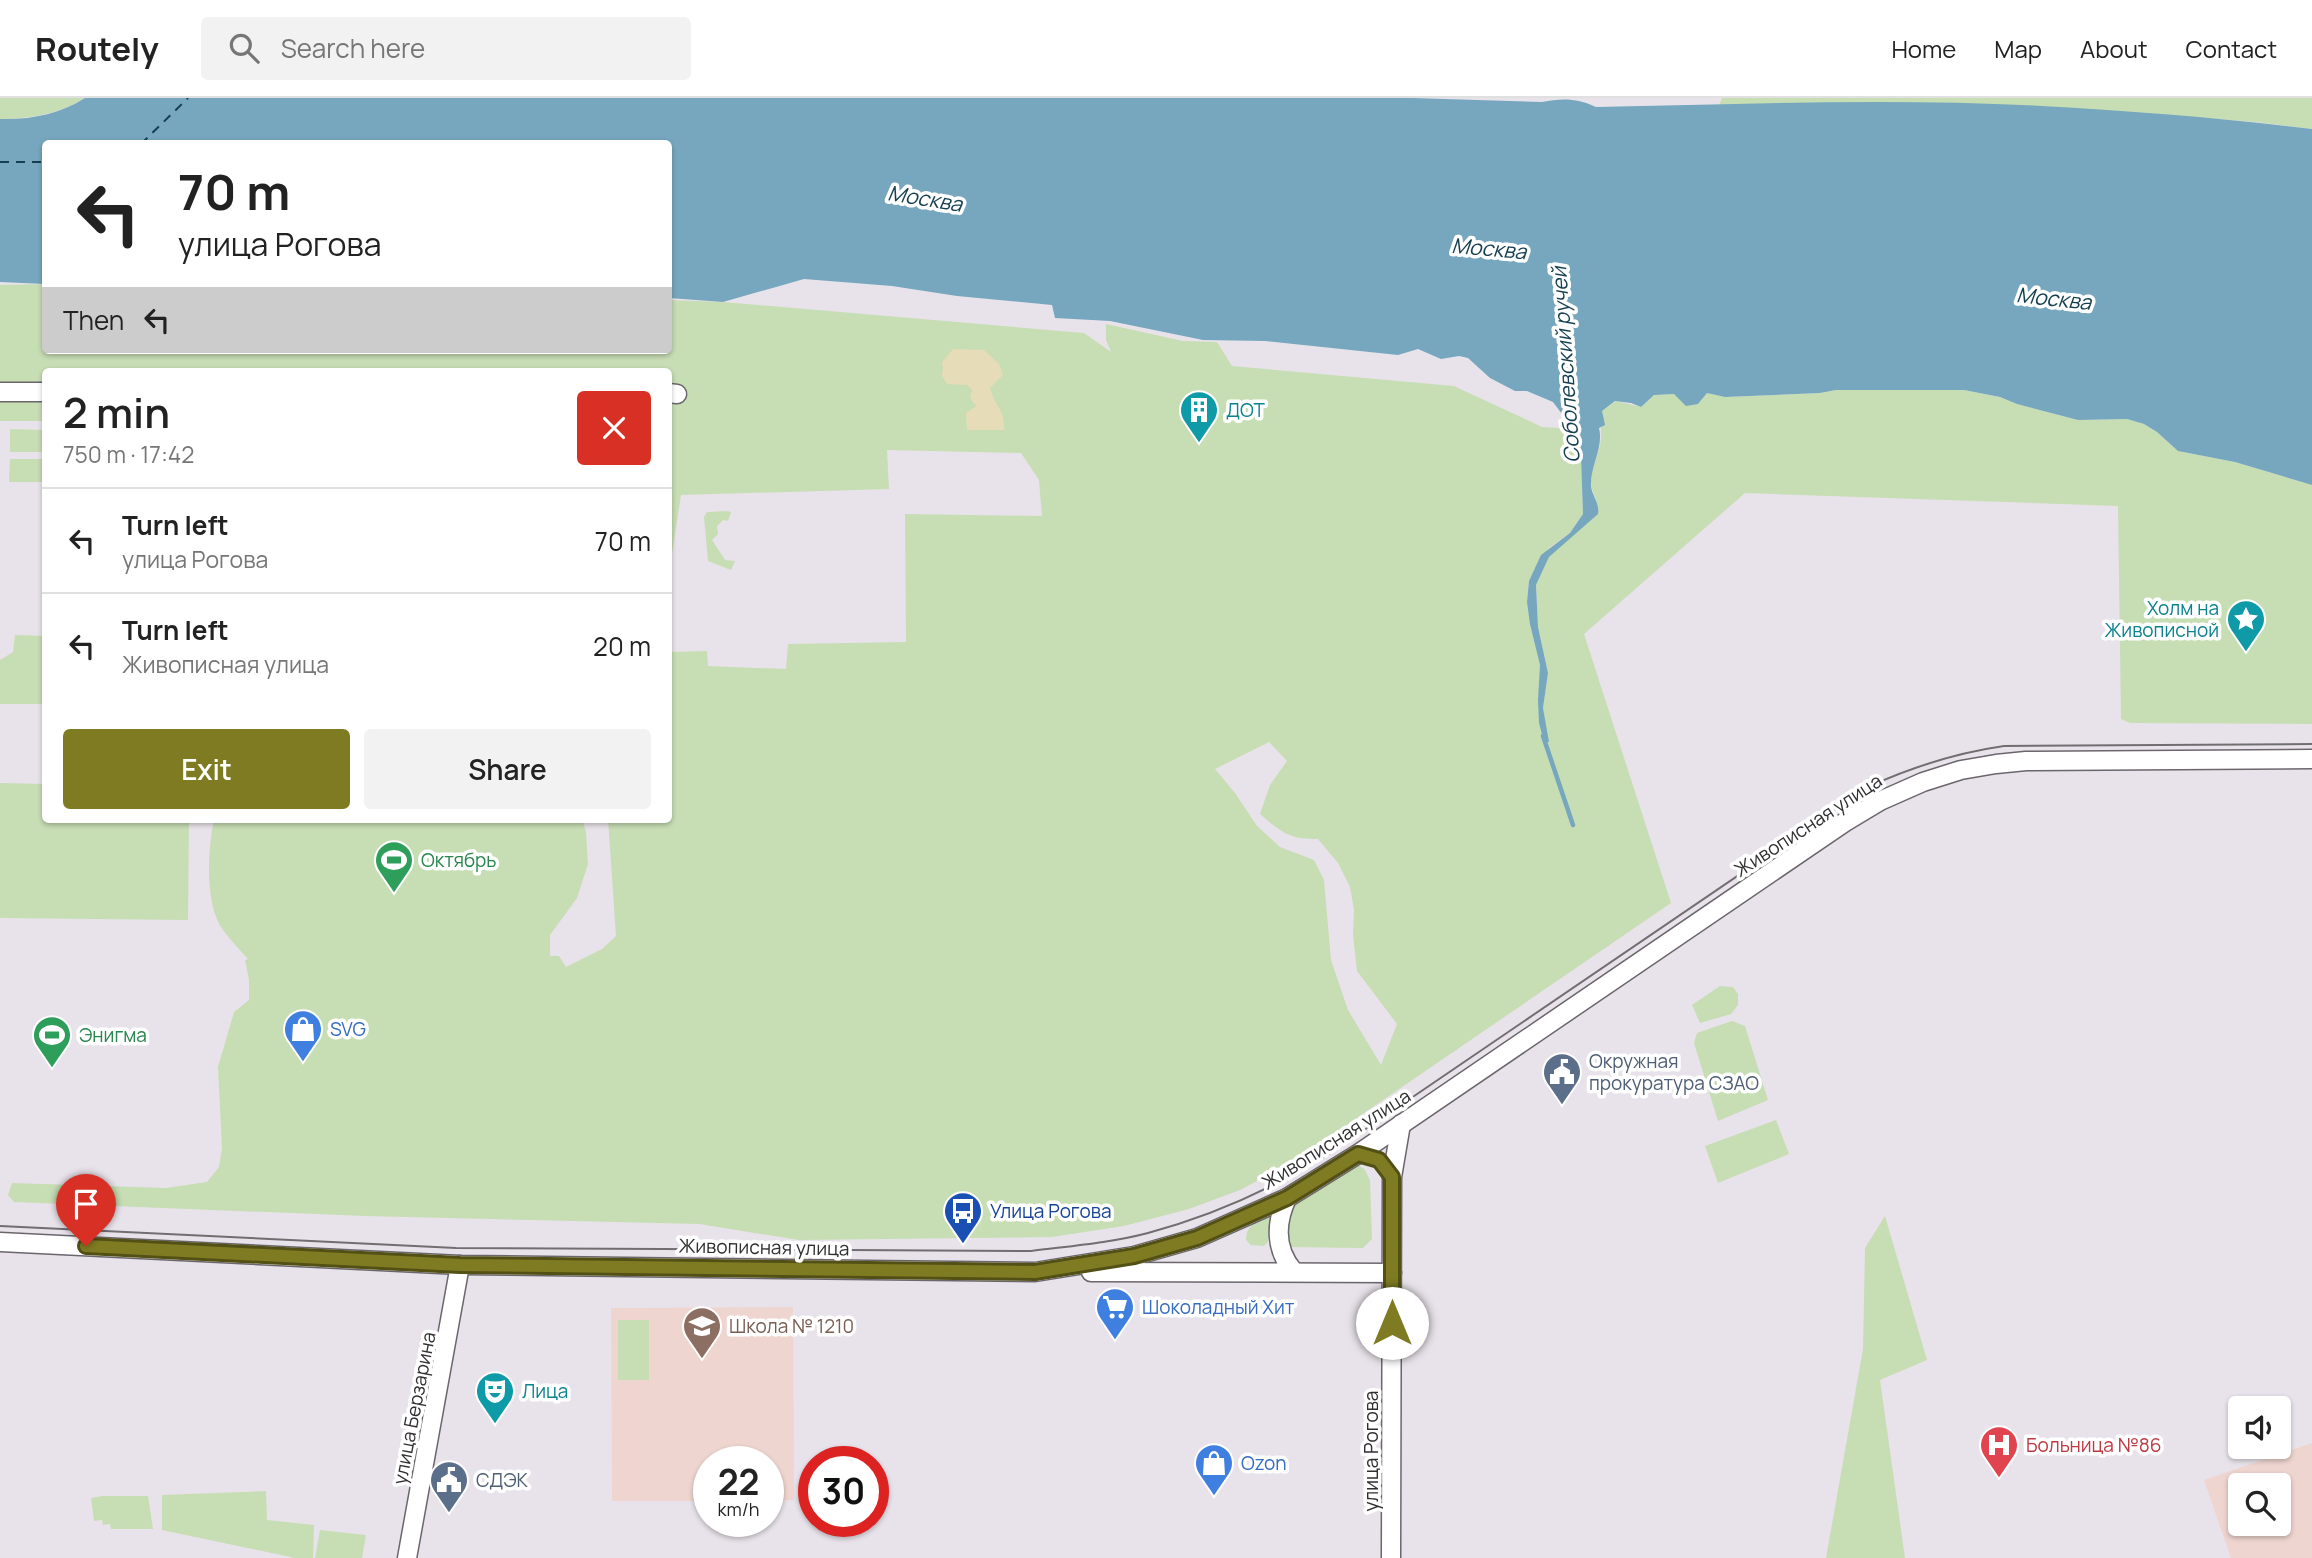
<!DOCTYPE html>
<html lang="en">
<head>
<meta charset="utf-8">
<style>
	:root { --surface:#fff; --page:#f2f2f2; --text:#222; --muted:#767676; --line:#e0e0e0; --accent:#7f7b22 }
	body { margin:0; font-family:Manrope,sans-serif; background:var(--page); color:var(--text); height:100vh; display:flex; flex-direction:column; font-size:26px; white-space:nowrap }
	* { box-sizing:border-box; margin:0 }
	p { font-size:23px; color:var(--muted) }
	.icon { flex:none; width:38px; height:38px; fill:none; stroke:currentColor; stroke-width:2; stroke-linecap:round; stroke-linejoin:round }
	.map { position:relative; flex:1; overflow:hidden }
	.sheet { position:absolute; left:42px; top:270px; width:630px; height:455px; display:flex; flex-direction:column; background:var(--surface); border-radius:7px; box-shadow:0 2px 5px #0004 }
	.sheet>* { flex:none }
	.top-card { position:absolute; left:42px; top:42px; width:630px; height:214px; border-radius:7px; box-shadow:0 2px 5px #0004; background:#fff; color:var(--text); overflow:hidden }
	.buttons { position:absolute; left:2228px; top:1298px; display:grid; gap:14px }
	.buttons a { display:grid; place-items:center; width:63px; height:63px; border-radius:7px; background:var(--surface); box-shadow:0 2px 5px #0004; font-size:35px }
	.speed { position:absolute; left:693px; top:1348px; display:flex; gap:14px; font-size:35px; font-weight:700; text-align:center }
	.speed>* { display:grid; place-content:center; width:91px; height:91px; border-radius:50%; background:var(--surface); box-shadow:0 2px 5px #0004; line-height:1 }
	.speed small { font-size:18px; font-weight:400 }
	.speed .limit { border:10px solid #d22; background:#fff; color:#111 }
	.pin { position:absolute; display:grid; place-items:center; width:60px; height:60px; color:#fff; margin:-72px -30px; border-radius:50% 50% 50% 0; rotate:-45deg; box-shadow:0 0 7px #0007 }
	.pin .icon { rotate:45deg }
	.me { position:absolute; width:77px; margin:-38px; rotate:0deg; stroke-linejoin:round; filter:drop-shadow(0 0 5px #0008) }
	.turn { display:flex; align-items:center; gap:24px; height:147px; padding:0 21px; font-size:32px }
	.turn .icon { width:91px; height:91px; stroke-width:2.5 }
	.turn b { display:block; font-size:49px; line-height:60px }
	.then { display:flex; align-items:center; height:66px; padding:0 21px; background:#0003; gap:14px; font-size:26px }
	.round { display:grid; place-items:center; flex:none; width:74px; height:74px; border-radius:7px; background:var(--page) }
	.summary { display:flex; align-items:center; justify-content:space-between; height:119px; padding:0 21px }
	h1 { font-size:42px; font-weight:600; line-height:52px }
	.action { display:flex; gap:14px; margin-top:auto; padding:14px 21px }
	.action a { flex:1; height:80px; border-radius:7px; background:var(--accent); color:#fff; font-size:28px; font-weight:600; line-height:80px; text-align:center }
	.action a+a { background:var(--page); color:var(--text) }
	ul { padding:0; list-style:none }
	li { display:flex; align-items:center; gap:21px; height:105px; padding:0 21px; border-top:2px solid var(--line) }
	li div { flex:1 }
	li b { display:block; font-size:26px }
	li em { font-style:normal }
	header { display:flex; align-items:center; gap:42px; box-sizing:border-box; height:98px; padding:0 35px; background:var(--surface); border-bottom:2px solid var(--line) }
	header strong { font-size:33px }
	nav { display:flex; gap:38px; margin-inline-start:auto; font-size:24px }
	.search { width:490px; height:63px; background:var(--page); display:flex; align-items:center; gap:18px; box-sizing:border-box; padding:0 24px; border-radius:7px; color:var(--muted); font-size:26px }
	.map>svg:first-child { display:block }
	.education { fill:#efd5cf; fill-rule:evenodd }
	.green { fill:#c7ddb4; fill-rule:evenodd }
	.sand { fill:#e6dcb7 }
	.water { fill:#76a7be }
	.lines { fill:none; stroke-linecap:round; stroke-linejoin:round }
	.stream { stroke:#76a7be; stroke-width:4.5 }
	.ferry { stroke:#153f51; stroke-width:2; stroke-dasharray:9 7; stroke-linecap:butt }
	.minor-casing { stroke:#6b666c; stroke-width:21 }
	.minor { stroke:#fff; stroke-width:18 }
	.tram { stroke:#716e72; stroke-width:2 }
	.route-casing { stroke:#535016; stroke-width:18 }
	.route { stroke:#7f7b22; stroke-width:12 }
	.labels { text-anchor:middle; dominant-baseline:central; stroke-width:7; stroke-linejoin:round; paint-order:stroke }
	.culture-label { font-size:19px; fill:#0d838f; stroke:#fff; text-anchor:start }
	.street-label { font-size:19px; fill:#302e30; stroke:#fff }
	.leisure-label { font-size:19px; fill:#27864d; stroke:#fff; text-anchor:start }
	.shop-label { font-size:19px; fill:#366cbe; stroke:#fff; text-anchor:start }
	.service-label { font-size:19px; fill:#4e5e75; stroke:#fff; text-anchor:start }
	.transit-label { font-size:19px; fill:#164399; stroke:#fff; text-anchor:start }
	.education-label { font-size:19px; fill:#785e54; stroke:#fff; text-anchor:start }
	.health-label { font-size:19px; fill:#be3a42; stroke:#fff; text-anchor:start }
	.water-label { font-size:21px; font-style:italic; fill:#153f51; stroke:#fff }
</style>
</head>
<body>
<header>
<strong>Routely</strong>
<div class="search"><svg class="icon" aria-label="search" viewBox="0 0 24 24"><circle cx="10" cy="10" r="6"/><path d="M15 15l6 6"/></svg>Search here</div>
<nav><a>Home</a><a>Map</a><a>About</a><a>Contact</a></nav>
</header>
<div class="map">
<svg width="2312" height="1460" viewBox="0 0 2312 1460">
	<rect width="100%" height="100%" fill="#e8e3ea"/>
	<g class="education">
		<polygon points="793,1209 794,1402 768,1403 768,1363 709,1363 709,1403 612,1403 611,1210"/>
		<path d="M 2312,1345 L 2312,1460 L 2231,1460 L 2204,1382 ZM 2240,1388 L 2278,1388 L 2278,1426 L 2240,1426 Z"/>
	</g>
	<g class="green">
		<path d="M 0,0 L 85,0 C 59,16 30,21 0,21 Z"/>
		<polygon points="1722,0 2312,0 2312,31 2256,24 2040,8 1719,7"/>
		<path d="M 45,186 L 46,252 L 668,252 L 669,202 L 723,204 L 1084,235 L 1111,254 L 1106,242 L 1106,226 L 1183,243 L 1217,244 L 1232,268 L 1454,288 L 1542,329 L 1580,331 L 1583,416 L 1570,435 L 1549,450 L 1529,483 L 1527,504 L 1540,567 L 1539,625 L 1548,644 L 1543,610 L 1548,575 L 1538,529 L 1536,487 L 1549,459 L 1598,415 C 1600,404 1591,395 1591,384 C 1591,369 1600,355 1601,340 C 1601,331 1600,323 1602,313 L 1616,303 L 1641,309 L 1654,297 L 1674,296 L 1698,306 L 1707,295 L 1725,299 L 1820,295 L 1836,292 L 1964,292 L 2000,299 L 2017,306 L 2078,322 L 2127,321 L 2144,326 L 2157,334 L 2178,353 L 2235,364 L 2312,387 L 2312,626 L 2130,625 L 2121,621 L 2118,408 L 1745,395 L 1584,536 L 1671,805 L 1288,1067 L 1240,1092 L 1189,1111 L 1124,1128 L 1052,1139 L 799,1142 L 699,1126 L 365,1118 L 14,1104 L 8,1097 L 12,1085 L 166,1090 L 207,1084 L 219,1069 L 222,1050 L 218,969 L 234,914 L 249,902 L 249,882 L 245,862 L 248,861 C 240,852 231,843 223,832 C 204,806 208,751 214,721 L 582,721 L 586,734 L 588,766 L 577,800 L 550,837 L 550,858 L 559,858 L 566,869 L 602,851 L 616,838 L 608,721 L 668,721 L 669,554 L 707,553 L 708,568 L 786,571 L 788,546 L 906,544 L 905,416 L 1042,418 L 1039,382 L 1021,355 L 887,352 L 889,391 L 681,397 L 669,475 L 668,273 L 46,273 L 45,323 L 0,323 L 0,187 ZM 1269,644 L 1287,663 L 1270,687 L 1260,716 C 1282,735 1289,741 1318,741 L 1338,765 L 1350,789 L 1354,812 L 1353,837 L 1357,873 L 1397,926 L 1381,967 L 1348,912 L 1331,862 L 1324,782 L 1314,762 L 1280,749 L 1257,728 L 1235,695 L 1215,671 Z"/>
		<polygon points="10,331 45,332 45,354 10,354"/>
		<polygon points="10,361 45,361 45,384 9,384"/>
		<polygon points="727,413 731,414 728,423 723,422 717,428 718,436 712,442 725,462 735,463 731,472 708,463 704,419 707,414"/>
		<polygon points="15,537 45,538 45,606 0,606 0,562 13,554"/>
		<polygon points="0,685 45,686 46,721 189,721 188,822 0,820"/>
		<polygon points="1720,888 1733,889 1738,896 1738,907 1731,916 1700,925 1692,907"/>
		<polygon points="1732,923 1745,928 1768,1002 1718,1023 1694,945 1697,935"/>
		<polygon points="1776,1022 1789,1056 1718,1085 1705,1048"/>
		<polygon points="1356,1065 1365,1072 1370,1082 1372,1141 1363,1150 1288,1149 1285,1146 1288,1109"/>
		<path d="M 1270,1117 L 1268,1144 L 1264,1148 L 1251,1147 L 1246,1142 C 1247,1126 1256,1123 1270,1117 Z"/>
		<polygon points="1885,1118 1927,1262 1880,1282 1905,1460 1826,1460 1863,1251 1865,1150"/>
		<rect x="618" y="1222" width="31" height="60"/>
		<polygon points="266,1393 267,1422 314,1427 313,1460 295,1460 162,1432 162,1397"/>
		<polygon points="102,1398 148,1398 153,1431 111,1431 110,1426 103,1427 102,1422 94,1423 91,1400"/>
		<polygon points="320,1432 366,1437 362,1460 315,1460"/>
	</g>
	<path class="sand" d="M 953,251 L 984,252 L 999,266 L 1003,277 L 990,290 C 995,310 1005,309 1004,332 L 967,332 L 966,315 L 976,308 L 970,300 L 972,292 L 967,287 L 947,286 L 942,278 L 943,270 L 942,264 Z"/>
	<path class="water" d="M 85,0 L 1413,0 L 1542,4 C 1562,0 1577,0 1596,9 C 1744,6 1894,0 2042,8 C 2132,13 2223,20 2312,31 L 2312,387 L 2235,364 L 2178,353 L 2157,334 L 2144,326 L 2127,321 L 2078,322 L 2017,306 L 2000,299 L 1964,292 L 1836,292 L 1820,295 L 1725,299 L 1707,295 L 1698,306 L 1686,308 L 1674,296 L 1654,297 L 1641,309 L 1631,305 L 1615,303 L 1602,313 L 1605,327 L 1599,330 C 1604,349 1590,368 1591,388 C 1592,398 1600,405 1598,416 L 1549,459 L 1536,487 L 1538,529 L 1548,575 L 1543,610 L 1549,644 L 1544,644 L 1539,625 L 1538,602 L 1540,567 L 1530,526 L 1527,504 L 1529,483 L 1541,457 L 1570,435 L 1583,416 L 1580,331 L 1577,322 L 1562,316 L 1553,304 L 1527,293 L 1515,293 L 1490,280 L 1468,260 L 1459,258 L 1441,261 L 1418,251 L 1398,257 L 1265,243 L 1203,242 L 1110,223 L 1055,220 L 1052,207 L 957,198 L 892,188 L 804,181 L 723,204 L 669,200 L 668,46 L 46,46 L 45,186 L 0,184 L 0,21 C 30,22 60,16 85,0 Z"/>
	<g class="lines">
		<polyline class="stream" points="1543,638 1573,727"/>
		<g class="ferry">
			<polyline points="141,46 188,0"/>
			<polyline points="0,64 46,64"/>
		</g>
		<defs>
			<g id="minor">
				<polyline points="0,294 46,294"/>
				<polyline points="668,295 677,296"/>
				<path d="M 1287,1100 C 1275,1126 1275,1152 1294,1174"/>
				<polyline points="0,1144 460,1167 1035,1174 1134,1158 1197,1140 1287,1100 1358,1056 1845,724 1880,703 1923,684 1961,672 1996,666 2026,663 2312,661"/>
				<polyline points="1091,1174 1392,1175"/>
				<polyline points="407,1460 460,1167"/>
				<polyline points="1391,1460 1392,1079 1401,1026"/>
			</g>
		</defs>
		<use href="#minor" class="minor-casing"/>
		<use href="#minor" class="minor"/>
		<path class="tram" d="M 0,1128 L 456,1150 L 1031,1153 C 1070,1148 1110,1145 1148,1135 C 1212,1118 1272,1091 1329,1056 L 1868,689 C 1912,669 1955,655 2004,648 L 2312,646"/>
	</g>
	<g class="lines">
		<defs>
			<polyline id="route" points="86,1148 460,1167 1035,1174 1134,1158 1197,1140 1287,1100 1358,1056 1379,1062 1392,1079 1392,1225"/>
		</defs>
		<use href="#route" class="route-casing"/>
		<use href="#route" class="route"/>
	</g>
	<defs>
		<symbol id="building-pin" viewBox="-11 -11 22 30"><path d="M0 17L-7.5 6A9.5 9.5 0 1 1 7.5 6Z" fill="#0f9aa8" stroke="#fff"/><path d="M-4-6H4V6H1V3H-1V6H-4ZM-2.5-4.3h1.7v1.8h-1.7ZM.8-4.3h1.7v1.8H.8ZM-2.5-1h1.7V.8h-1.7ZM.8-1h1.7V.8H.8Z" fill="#fff"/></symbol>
		<symbol id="sight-pin" viewBox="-11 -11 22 30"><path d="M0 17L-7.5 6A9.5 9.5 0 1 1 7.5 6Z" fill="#0f9aa8" stroke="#fff"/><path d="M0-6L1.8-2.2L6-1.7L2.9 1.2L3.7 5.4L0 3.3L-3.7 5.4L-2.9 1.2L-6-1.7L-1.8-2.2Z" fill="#fff"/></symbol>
		<symbol id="stadium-pin" viewBox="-11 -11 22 30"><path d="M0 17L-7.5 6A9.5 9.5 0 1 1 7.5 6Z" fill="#2e9e5b" stroke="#fff"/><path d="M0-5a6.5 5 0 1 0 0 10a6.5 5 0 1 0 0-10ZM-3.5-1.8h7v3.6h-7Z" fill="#fff"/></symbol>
		<symbol id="shop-pin" viewBox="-11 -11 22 30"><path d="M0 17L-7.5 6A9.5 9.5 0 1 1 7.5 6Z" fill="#3f7fe0" stroke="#fff"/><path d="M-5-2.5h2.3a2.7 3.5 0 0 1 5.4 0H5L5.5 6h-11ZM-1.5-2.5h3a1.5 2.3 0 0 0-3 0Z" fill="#fff"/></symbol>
		<symbol id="civic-pin" viewBox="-11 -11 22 30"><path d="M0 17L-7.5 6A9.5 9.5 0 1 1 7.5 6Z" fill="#5c6f8a" stroke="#fff"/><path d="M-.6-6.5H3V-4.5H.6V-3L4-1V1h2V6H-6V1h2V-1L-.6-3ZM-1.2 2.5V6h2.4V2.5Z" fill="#fff"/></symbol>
		<symbol id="bus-pin" viewBox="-11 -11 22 30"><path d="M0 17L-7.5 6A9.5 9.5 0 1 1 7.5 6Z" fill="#1a4fb4" stroke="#fff"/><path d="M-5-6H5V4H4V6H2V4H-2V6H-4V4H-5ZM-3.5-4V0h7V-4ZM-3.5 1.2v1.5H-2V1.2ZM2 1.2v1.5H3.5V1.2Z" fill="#fff"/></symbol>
		<symbol id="supermarket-pin" viewBox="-11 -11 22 30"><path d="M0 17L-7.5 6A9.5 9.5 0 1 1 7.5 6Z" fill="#3f7fe0" stroke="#fff"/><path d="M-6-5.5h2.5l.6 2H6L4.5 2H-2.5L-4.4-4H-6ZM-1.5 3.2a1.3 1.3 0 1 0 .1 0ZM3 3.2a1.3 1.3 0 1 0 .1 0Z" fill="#fff"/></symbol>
		<symbol id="school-pin" viewBox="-11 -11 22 30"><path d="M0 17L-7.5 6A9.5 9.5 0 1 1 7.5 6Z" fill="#8d6e63" stroke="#fff"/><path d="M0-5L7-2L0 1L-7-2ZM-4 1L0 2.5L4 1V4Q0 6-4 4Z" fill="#fff"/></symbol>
		<symbol id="theatre-pin" viewBox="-11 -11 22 30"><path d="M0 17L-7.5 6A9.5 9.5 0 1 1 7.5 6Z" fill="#0f9aa8" stroke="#fff"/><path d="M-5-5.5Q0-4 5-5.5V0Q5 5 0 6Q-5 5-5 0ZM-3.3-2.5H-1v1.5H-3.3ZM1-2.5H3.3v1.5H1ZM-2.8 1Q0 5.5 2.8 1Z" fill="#fff"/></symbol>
		<symbol id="hospital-pin" viewBox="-11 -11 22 30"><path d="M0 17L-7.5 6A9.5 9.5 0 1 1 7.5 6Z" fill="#e0444e" stroke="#fff"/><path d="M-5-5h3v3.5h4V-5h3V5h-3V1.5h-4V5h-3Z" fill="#fff"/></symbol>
	</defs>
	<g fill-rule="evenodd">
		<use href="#building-pin" x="1177" y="290" width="44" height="60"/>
		<use href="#sight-pin" x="2224" y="499" width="44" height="60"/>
		<use href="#stadium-pin" x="372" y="740" width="44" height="60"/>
		<use href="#shop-pin" x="281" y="909" width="44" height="60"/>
		<use href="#stadium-pin" x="30" y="915" width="44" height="60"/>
		<use href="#civic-pin" x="1540" y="952" width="44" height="60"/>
		<use href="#bus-pin" x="941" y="1091" width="44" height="60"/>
		<use href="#supermarket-pin" x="1093" y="1187" width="44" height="60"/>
		<use href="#school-pin" x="680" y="1206" width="44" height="60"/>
		<use href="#theatre-pin" x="473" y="1271" width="44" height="60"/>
		<use href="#hospital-pin" x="1977" y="1325" width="44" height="60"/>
		<use href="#shop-pin" x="1192" y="1343" width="44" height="60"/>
		<use href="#civic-pin" x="427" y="1360" width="44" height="60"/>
	</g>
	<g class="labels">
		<g class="culture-label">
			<text x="1226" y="312">ДОТ</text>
			<text x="2219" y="510" text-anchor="end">Холм на<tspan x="2219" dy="22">Живописной</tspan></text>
			<text x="522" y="1293">Лица</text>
		</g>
		<g class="street-label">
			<text transform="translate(1808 727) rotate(-33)">Живописная улица</text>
			<text transform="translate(1336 1041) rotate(-32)">Живописная улица</text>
			<text transform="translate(764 1149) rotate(1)">Живописная улица</text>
			<text transform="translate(414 1310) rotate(-79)">улица Берзарина</text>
			<text transform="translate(1371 1353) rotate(-90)">улица Рогова</text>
		</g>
		<g class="leisure-label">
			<text x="421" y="762">Октябрь</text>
			<text x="79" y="937">Энигма</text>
		</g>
		<g class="shop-label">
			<text x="330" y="931">SVG</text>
			<text x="1142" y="1209">Шоколадный Хит</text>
			<text x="1241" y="1365">Ozon</text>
		</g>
		<g class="service-label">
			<text x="1589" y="963">Окружная<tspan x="1589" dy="22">прокуратура СЗАО</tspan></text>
			<text x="476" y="1382">СДЭК</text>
		</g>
		<g class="transit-label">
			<text x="990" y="1113">Улица Рогова</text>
		</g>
		<g class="education-label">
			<text x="729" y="1228">Школа № 1210</text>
		</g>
		<g class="health-label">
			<text x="2026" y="1347">Больница №86</text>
		</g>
		<g class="water-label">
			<text transform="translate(925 100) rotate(9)">Москва</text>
			<text transform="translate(1489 150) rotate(5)">Москва</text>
			<text transform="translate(2054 200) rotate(6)">Москва</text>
			<text transform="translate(1565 267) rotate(-94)">Соболевский ручей</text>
		</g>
	</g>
</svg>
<div class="buttons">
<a><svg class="icon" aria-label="sound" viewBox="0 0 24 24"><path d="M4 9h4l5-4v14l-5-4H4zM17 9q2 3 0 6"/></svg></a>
<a><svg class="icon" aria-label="search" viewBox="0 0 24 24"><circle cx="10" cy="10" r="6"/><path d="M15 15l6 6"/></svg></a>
</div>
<div class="speed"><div>22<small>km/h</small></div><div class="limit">30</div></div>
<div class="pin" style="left:86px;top:1148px;background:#d93025"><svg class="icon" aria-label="arrive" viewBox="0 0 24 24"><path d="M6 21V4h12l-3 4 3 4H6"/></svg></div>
<svg class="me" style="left:1392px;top:1225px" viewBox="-20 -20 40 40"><circle r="19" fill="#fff"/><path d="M0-13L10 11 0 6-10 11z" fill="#7f7b22"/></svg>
<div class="top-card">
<div class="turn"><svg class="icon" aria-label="left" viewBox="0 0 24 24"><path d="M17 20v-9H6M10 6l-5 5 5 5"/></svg><div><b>70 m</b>улица Рогова</div></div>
<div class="then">Then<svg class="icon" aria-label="left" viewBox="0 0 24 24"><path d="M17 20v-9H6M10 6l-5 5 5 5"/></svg></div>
</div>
<section class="sheet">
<div class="summary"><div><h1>2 min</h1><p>750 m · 17:42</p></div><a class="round" style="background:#d93025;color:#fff"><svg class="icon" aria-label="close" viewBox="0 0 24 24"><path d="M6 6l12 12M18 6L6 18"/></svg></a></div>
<ul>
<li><svg class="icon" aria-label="left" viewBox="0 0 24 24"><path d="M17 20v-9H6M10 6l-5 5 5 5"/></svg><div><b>Turn left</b><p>улица Рогова</p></div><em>70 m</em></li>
<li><svg class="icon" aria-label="left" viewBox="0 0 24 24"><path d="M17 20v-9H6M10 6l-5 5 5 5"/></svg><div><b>Turn left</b><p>Живописная улица</p></div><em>20 m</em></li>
</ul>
<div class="action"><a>Exit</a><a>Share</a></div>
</section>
</div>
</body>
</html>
